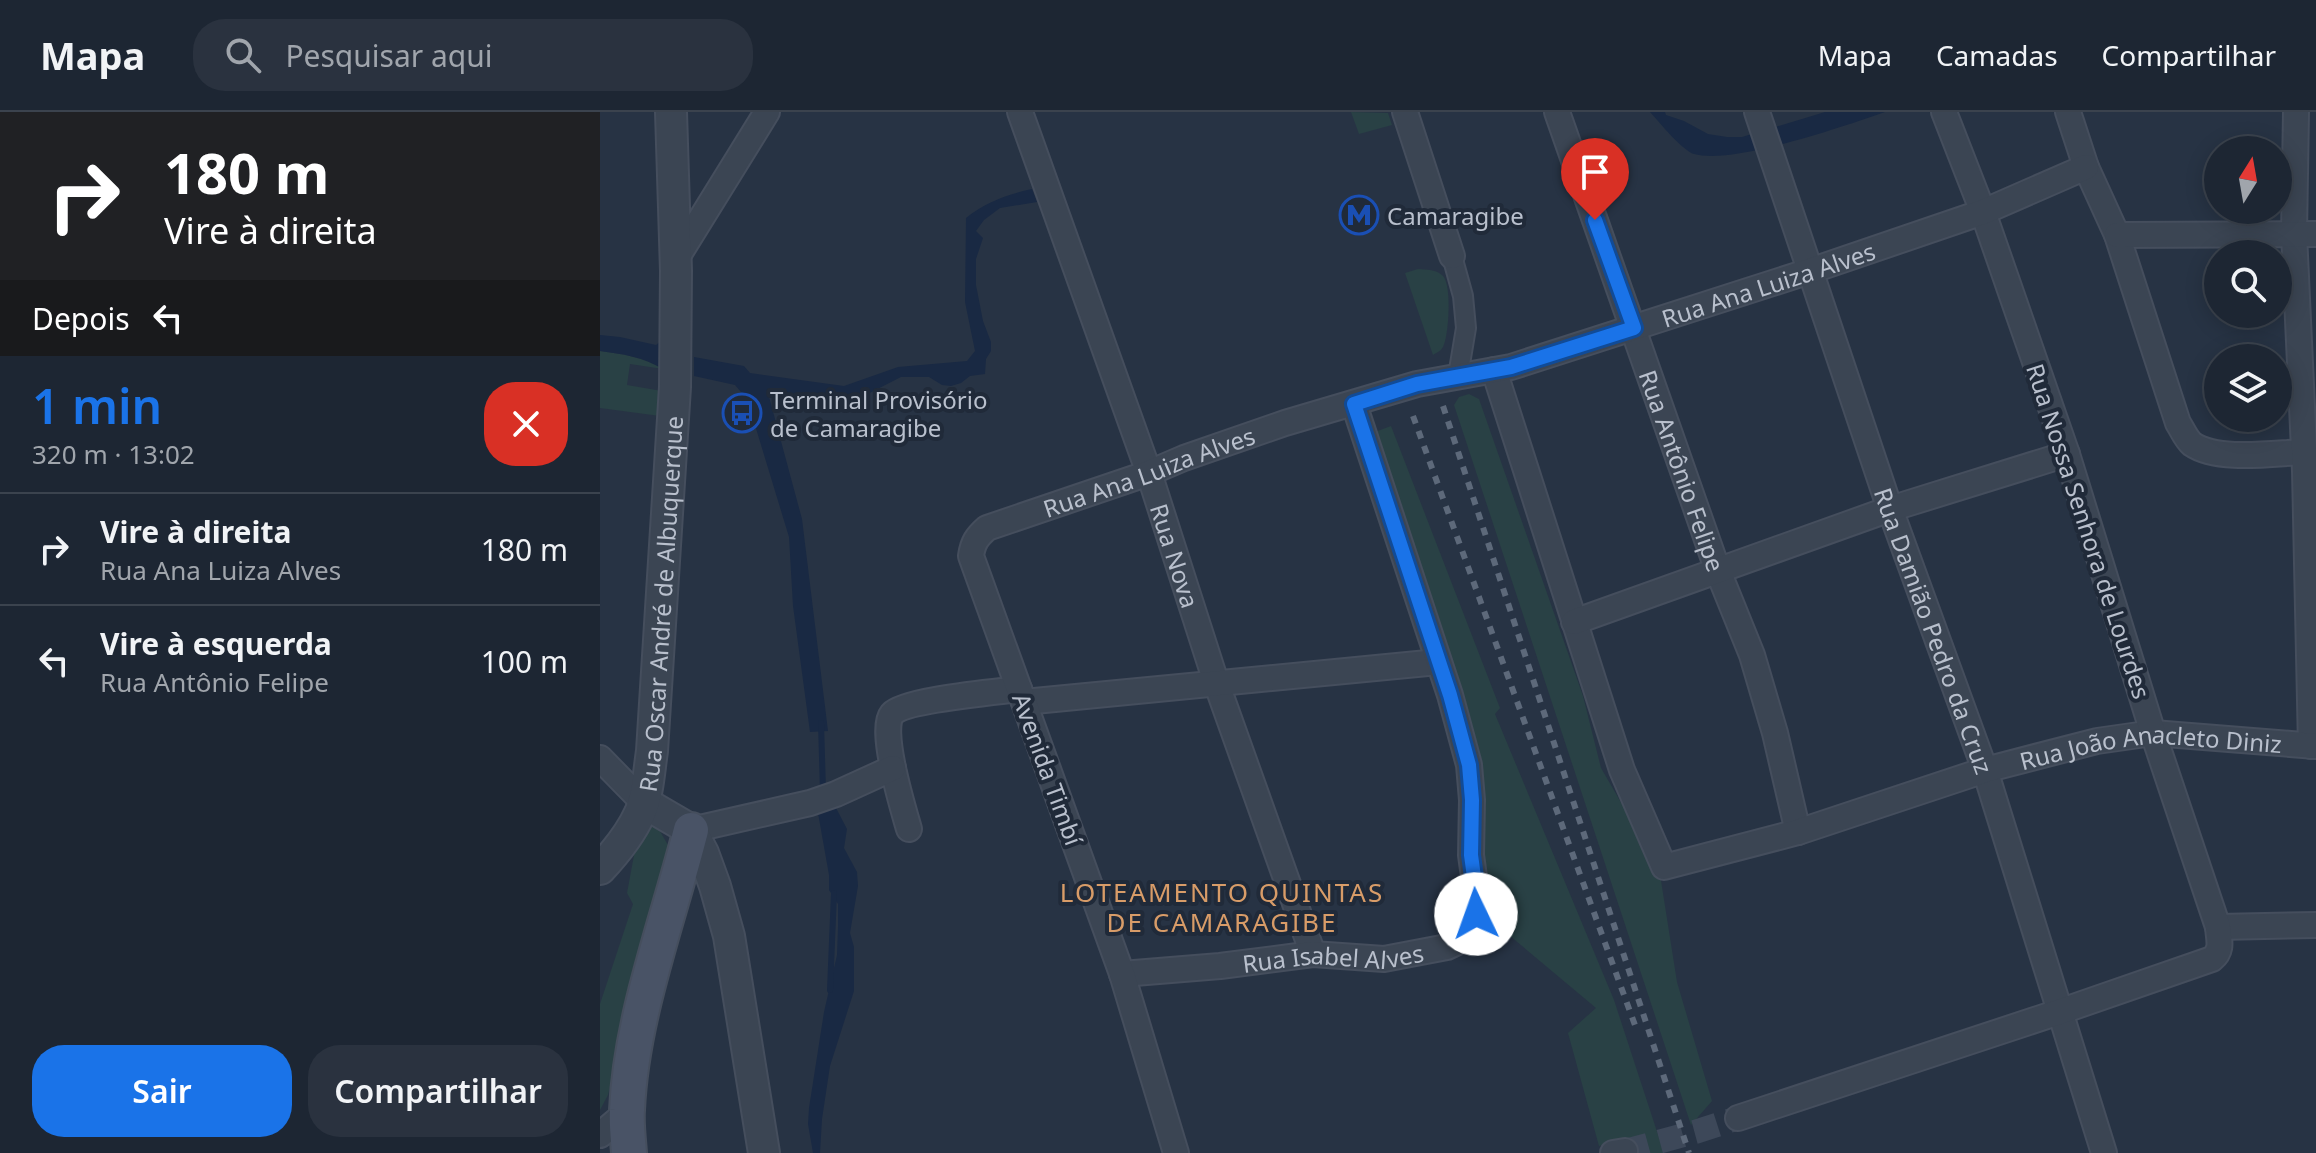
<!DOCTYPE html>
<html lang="pt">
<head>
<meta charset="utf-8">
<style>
	:root { --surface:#1d2633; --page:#2a323f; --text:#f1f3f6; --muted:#a0a5ac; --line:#3b434e; --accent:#1a73e8 }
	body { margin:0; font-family:"Noto Sans",sans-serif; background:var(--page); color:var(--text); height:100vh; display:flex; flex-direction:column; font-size:30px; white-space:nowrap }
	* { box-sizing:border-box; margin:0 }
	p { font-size:26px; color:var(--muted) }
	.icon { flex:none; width:44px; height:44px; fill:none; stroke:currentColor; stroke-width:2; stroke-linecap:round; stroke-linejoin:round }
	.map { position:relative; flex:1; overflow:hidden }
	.drawer { display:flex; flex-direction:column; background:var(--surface); width:600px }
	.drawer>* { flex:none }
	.banner { background:#202124; color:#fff; overflow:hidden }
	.needle { width:52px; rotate:11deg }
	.controls { position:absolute; left:1604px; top:24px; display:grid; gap:16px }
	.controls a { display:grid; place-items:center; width:88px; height:88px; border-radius:50%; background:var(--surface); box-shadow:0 4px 20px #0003,0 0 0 2px var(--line); font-size:40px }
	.pin { position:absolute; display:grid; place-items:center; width:68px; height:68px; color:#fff; margin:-82px -34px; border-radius:50% 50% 50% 0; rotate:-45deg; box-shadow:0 0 8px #0007 }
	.pin .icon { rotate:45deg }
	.me { position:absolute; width:88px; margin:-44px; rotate:357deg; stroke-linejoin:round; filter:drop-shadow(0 0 6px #0008) }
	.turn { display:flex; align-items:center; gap:28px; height:168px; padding:0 32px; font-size:36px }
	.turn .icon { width:104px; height:104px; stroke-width:2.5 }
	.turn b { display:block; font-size:56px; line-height:68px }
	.then { display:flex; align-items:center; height:76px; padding:0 32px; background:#0003; gap:16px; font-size:30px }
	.round { display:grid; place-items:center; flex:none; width:84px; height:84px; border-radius:32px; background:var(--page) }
	.summary { display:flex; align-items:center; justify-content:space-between; height:136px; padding:0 32px }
	h1 { font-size:48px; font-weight:600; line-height:60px; color:var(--accent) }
	.action { display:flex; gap:16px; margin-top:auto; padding:16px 32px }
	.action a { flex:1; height:92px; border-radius:32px; background:var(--accent); color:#fff; font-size:32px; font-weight:600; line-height:92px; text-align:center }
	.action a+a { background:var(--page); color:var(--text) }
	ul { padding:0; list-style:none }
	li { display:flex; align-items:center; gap:24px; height:112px; padding:0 32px; border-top:2px solid var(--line) }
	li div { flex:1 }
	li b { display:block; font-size:30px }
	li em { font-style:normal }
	header { display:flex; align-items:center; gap:48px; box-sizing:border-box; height:112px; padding:0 40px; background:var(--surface); border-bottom:2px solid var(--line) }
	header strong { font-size:38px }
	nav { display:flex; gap:44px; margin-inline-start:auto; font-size:28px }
	.search { width:560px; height:72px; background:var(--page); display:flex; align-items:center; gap:20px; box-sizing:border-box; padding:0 28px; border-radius:32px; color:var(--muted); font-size:30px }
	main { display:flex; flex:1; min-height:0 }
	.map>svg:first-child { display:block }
	.green { fill:#294145 }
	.water { fill:#192943 }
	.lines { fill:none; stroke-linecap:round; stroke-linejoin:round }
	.stream { stroke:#192943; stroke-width:6 }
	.minor-tunnel { stroke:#3d4859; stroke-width:24; stroke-dasharray:24 12; stroke-linecap:butt }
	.pedestrian-casing { stroke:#454e5d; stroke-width:22 }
	.minor-casing { stroke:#454e5d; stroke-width:28 }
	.tertiary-casing { stroke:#454e5d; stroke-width:34 }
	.secondary-casing { stroke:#454e5d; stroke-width:38 }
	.pedestrian { stroke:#3b4553; stroke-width:18 }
	.minor { stroke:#3b4553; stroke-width:24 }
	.tertiary { stroke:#3b4553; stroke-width:30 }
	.secondary { stroke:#495366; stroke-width:34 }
	.rail { stroke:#5d697a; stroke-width:6; stroke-dasharray:8 8; stroke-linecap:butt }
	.route-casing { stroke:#114b97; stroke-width:20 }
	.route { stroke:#1a73e8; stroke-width:14 }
	.labels { text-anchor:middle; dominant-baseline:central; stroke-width:8; stroke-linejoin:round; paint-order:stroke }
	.poi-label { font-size:24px; fill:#b9c0cd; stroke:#202a39; text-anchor:start }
	.street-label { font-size:24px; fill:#b9c0cd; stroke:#202a39 }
	.neighbourhood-label { font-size:26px; letter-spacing:2px; fill:#d89c68; stroke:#202a39 }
</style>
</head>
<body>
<header>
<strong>Mapa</strong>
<div class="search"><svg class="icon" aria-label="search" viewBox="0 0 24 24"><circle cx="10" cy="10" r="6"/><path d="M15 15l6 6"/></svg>Pesquisar aqui</div>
<nav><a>Mapa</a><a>Camadas</a><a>Compartilhar</a></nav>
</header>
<main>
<section class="drawer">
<div class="banner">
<div class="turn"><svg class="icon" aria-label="right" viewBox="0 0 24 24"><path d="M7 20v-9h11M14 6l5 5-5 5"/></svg><div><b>180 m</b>Vire à direita</div></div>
<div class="then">Depois<svg class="icon" aria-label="left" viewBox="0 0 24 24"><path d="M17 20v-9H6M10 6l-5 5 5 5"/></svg></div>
</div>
<div class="summary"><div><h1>1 min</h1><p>320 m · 13:02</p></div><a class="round" style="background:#d93025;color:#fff"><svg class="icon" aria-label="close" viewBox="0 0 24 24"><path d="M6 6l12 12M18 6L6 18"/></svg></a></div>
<ul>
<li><svg class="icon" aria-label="right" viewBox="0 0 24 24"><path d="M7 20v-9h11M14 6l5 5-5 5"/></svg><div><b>Vire à direita</b><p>Rua Ana Luiza Alves</p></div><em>180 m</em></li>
<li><svg class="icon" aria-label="left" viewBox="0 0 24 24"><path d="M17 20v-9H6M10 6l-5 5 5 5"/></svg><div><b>Vire à esquerda</b><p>Rua Antônio Felipe</p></div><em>100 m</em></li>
</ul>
<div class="action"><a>Sair</a><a>Compartilhar</a></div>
</section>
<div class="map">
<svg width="1716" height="1041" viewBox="0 0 1716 1041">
	<rect width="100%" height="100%" fill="#273344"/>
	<g class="green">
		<polygon points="751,0 788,1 792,13 759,22"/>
		<path d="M 818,157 C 827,158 836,157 843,164 C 852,173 849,224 843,235 C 840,240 837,240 833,243 L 805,161 Z"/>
		<path d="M 0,239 C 23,242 43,245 63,257 L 30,252 L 27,273 L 62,279 L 60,304 L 0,296 Z"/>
		<polygon points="869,282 879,287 983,584 1001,656 1059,756 1077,870 1112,989 1091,1013 854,293 859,285"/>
		<polygon points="791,314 900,596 895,602 1014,888 1064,1041 1044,1041 1038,1026 999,1034 968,921 996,896 897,813 884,765 879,695 878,640 775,320"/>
		<polygon points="48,698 69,735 8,983 0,998 0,892 33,792 27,781 37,727"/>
	</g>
	<g class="water">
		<path d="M 1050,0 L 1065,0 L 1066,3 L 1084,9 L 1108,22 L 1127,25 L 1142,25 L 1225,0 L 1285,0 C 1245,14 1132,53 1094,42 C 1083,39 1059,10 1050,0 Z"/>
		<path d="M 432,77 L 437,90 L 400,96 L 384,108 L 376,119 L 383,126 L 376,147 L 376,173 L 383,209 L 391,230 L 391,239 L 386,247 L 385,262 L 370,264 L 361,271 L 351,274 L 342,273 L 329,265 L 301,265 L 248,292 L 222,285 L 168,281 L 202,407 L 228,619 L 210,620 L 193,494 L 189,425 L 147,287 L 135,273 L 94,264 L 94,245 L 144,254 L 150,261 L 244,274 L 298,255 L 367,249 L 375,239 L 365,190 L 366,106 C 385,90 409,82 432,77 Z"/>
		<path d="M 0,223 L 20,225 L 56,233 L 62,228 L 63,257 C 43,245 23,242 0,239 Z"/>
		<polygon points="235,694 247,717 244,736 257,760 258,774 250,821 254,835 254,879 230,954 222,1007 220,1041 213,1041 208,1012 209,996 224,900 237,843 238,815 238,792 229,778 229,763 218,701"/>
	</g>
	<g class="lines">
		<g class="stream">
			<polyline points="221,611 223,679"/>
			<polyline points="230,878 234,781"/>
		</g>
		<polyline class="minor-tunnel" points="1025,1039 1095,1020 1138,1006"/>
		<defs>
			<polyline id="pedestrian" points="852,144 863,184 866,216 858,264"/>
			<g id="minor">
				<path id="s1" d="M 420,0 L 549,361 L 616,570 L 713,842"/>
				<polyline points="805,0 852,144"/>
				<path id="s2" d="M 957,0 L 1118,459 L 1152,543 L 1175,621 L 1198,720"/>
				<path id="s3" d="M 1157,0 L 1290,397 L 1385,658 L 1504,1041"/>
				<path d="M 1468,0 L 1486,55 L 1517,123 L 1578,311 C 1582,317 1586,327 1592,332 C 1618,350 1674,341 1704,340"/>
				<polyline points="1696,0 1694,122 1705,359 1711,634"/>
				<polyline points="1517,123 1716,122"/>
				<polyline points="76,147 167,0"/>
				<path id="s4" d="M 894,258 L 1022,658 L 1064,755 L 1198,720 L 1385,658 L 1497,629 L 1553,621 L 1716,634"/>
				<polyline points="974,510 1290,397 1467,342"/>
				<polyline points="424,590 838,550"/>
				<polyline points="0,646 43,690"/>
				<path d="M 309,717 C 303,696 279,618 292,602 C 304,588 396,580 419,577"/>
				<polyline points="91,718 210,691 236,682 293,656"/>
				<polyline points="1618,815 1716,813"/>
				<path id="s5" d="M 522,862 L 620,854 L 713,842 L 784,847 L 847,835 L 864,827 L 871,815 L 876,802 L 877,787 L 871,743 L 872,688 L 869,653 L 850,583 L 754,292"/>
				<path d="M 1138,1006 L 1459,900 L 1612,847 C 1623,838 1619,828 1618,815 L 1553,621 L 1467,342 L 1383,100 L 1344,0"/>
				<polyline points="0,1023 27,1000"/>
				<path id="s6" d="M 576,1041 L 522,862 L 371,444 C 373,430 377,425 387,416 L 549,361 L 584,346 L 685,311 L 817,272 L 911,255 L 1210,159 L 1383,100 L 1486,55"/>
				<polyline points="1013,1041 1025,1039"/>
			</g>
			<g id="tertiary">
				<polyline points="43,690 91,718 103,741 115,774 129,824 164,1041"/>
				<path id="s7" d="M 0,757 C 15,741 31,721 40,701 C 48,682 49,659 52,639 L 75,275 L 76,159 L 71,0"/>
			</g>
			<path id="secondary" d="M 29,1041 C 28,1027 26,1012 27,998 C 31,905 68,809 91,718"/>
		</defs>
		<use href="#pedestrian" class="pedestrian-casing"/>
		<use href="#minor" class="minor-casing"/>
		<use href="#tertiary" class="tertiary-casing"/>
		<use href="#secondary" class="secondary-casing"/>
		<use href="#pedestrian" class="pedestrian"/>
		<use href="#minor" class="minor"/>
		<use href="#tertiary" class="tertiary"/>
		<use href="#secondary" class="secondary"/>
		<g class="rail">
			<polyline points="843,294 1089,1041"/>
			<polyline points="813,304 1036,916"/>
		</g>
	</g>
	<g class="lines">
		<defs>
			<polyline id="route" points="876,802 877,787 871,743 872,688 869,653 850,583 754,292 817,272 911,255 1034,216 995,108"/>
		</defs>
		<use href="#route" class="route-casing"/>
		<use href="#route" class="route"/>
	</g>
	<defs>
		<symbol id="metro-ring" viewBox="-11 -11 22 22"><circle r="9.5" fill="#202a39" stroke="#1a4fb4" stroke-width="1.5"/><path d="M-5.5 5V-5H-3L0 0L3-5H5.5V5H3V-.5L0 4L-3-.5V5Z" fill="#1a4fb4"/></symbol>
		<symbol id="bus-ring" viewBox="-11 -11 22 22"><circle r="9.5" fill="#202a39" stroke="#1a4fb4" stroke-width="1.5"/><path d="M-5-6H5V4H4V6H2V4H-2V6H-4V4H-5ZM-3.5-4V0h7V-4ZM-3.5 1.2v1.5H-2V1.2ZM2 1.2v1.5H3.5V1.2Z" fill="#1a4fb4"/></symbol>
	</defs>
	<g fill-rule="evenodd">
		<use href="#metro-ring" x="737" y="81" width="44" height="44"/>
		<use href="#bus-ring" x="120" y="279" width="44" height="44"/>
	</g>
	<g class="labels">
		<g class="poi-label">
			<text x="787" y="103">Camaragibe</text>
			<text x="170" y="287">Terminal Provisório<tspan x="170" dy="28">de Camaragibe</tspan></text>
		</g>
		<g class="street-label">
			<text stroke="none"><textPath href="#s6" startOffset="1484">Rua Ana Luiza Alves</textPath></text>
			<text stroke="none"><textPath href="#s2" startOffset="380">Rua Antônio Felipe</textPath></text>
			<text stroke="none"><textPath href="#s6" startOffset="836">Rua Ana Luiza Alves</textPath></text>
			<text transform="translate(1489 419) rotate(72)">Rua Nossa Senhora de Lourdes</text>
			<text stroke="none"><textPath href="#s1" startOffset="470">Rua Nova</textPath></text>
			<text stroke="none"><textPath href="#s7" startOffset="280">Rua Oscar André de Albuquerque</textPath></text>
			<text stroke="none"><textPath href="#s3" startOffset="548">Rua Damião Pedro da Cruz</textPath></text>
			<text stroke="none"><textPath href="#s4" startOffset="1030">Rua João Anacleto Diniz</textPath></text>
			<text transform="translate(448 657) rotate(70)">Avenida Timbí</text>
			<text stroke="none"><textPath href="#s5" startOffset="212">Rua Isabel Alves</textPath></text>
		</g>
		<g class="neighbourhood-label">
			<text x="622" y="780">LOTEAMENTO QUINTAS<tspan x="622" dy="30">DE CAMARAGIBE</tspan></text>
		</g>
	</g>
</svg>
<div class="controls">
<a><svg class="needle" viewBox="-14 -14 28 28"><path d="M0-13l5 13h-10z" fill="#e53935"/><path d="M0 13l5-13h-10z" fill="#a0a5ac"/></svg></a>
<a><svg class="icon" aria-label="search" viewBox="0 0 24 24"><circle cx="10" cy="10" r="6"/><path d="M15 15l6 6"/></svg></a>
<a><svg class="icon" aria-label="layers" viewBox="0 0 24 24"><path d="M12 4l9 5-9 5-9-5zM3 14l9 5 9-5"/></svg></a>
</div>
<div class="pin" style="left:995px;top:108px;background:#d93025"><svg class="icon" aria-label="arrive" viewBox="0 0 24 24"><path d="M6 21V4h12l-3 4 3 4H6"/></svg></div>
<svg class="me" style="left:876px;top:802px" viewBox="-20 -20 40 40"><circle r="19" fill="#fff"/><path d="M0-13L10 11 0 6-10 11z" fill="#1a73e8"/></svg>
</div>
</main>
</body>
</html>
